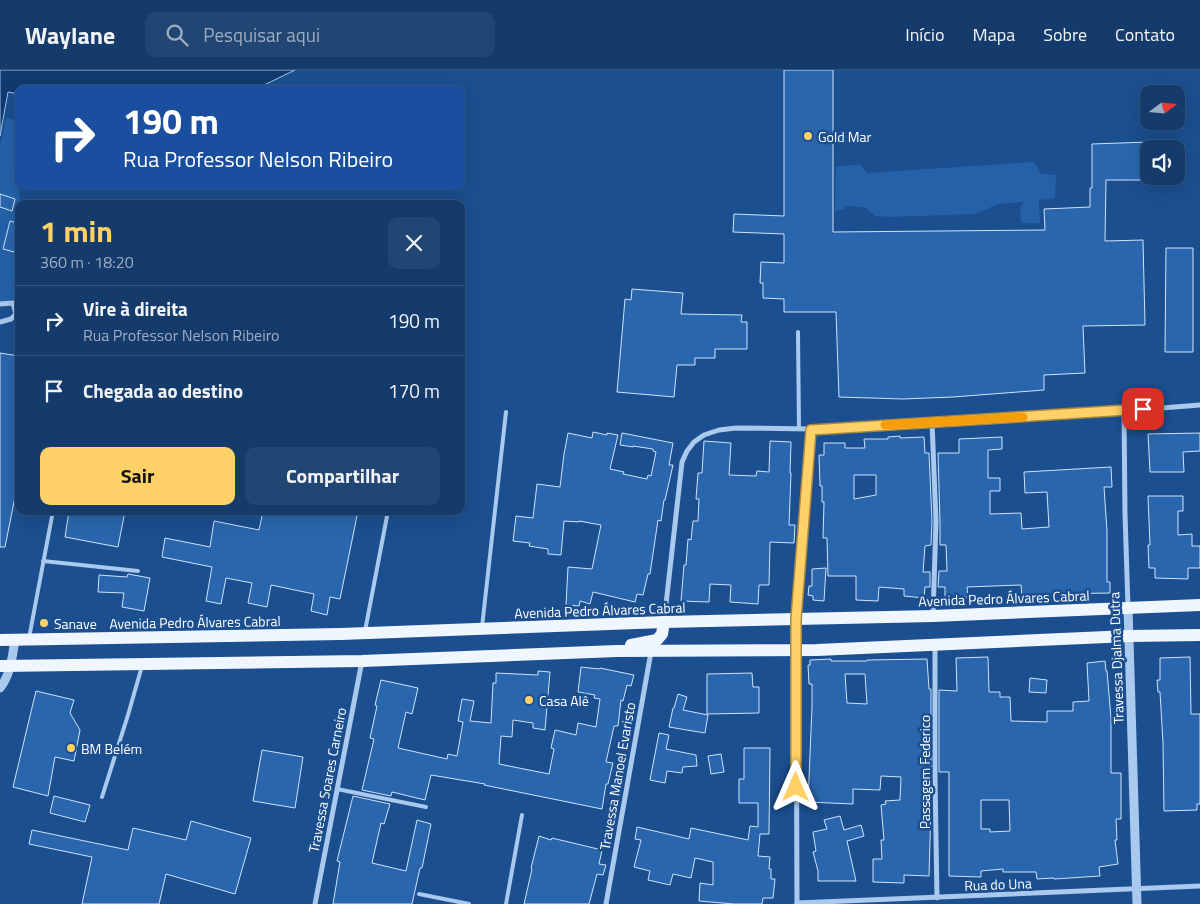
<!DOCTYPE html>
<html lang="pt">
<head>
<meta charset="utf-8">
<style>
	:root { --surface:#143b6b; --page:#214673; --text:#f1f3f6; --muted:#9dadc1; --line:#33557e; --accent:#ffd166 }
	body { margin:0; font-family:"Titillium Web",sans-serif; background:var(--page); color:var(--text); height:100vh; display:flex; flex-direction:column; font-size:19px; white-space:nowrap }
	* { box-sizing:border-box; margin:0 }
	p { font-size:16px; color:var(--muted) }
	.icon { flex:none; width:28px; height:28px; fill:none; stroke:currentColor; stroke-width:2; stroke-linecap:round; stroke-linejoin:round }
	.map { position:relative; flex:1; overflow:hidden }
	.drawer { position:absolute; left:15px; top:130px; width:450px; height:315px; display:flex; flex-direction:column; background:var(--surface); border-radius:10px; box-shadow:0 5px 20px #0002,0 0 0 1px var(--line) }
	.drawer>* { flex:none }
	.hud { position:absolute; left:15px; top:15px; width:450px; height:105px; border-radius:10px; box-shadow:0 5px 20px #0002,0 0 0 1px var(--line); background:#1a4fa0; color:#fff; overflow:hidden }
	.needle { width:32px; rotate:74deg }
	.controls { position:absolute; left:1140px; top:15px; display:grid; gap:10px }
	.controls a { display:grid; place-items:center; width:45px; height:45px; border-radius:10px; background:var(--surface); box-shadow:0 5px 20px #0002,0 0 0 1px var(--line); font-size:25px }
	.pin { position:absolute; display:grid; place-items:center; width:42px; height:42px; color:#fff; margin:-21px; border-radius:10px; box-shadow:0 2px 8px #0006 }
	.me { position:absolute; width:55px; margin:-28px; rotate:0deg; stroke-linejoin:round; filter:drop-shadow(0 0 4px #0008) }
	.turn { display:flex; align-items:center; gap:18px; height:105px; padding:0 25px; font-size:22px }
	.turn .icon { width:65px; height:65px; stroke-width:2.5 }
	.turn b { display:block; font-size:35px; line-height:42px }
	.round { display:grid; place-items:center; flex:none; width:52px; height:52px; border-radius:10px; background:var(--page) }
	.summary { display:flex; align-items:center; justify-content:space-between; height:85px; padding:0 25px }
	h1 { font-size:30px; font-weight:700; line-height:38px; color:var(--accent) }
	.primary-button { display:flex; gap:10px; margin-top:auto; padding:10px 25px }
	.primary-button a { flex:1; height:58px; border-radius:10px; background:var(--accent); color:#111; font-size:20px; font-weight:700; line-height:58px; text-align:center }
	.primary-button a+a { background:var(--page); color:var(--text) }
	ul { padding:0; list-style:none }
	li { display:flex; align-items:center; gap:15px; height:70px; padding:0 25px; border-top:1px solid var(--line) }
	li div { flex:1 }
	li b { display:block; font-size:19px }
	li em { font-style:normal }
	header { display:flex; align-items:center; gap:30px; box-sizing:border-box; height:70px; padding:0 25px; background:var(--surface); border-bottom:1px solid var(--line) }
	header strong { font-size:24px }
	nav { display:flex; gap:28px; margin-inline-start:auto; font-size:18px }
	.search { width:350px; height:45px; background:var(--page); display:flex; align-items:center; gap:12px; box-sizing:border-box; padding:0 18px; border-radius:10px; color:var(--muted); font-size:19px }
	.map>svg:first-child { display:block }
	.green { fill:#2461a8 }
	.water { fill:#123a6d; stroke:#9cc4f0 }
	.building { fill:#2a66ad; stroke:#cfe3fa; fill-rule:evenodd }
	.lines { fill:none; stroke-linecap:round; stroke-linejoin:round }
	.service { stroke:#a9c9ee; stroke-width:4 }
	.minor { stroke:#a9c9ee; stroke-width:5 }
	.tertiary { stroke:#a9c9ee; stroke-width:9 }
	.primary { stroke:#f0f6ff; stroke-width:12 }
	.route-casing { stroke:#a68842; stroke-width:12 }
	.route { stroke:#ffd166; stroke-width:9 }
	.slow { stroke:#f59e0b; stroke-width:9 }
	.poi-dot { fill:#ffd166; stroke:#1b4f8f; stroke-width:2 }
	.labels { text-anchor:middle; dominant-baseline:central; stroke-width:5; stroke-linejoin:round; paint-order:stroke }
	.poi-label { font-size:14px; fill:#fff; stroke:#1b4f8f; text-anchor:start }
	.street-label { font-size:14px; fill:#fff; stroke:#1b4f8f }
</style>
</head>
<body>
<header>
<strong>Waylane</strong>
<div class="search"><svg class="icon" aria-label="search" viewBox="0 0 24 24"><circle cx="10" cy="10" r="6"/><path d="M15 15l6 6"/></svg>Pesquisar aqui</div>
<nav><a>Início</a><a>Mapa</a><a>Sobre</a><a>Contato</a></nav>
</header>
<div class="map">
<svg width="1200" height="834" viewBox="0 0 1200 834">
	<rect width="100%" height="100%" fill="#1b4f8f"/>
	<g class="green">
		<polygon points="6,48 19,51 19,116 20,130 33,131 32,134 19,134 19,230 0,233 0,76"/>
		<polygon points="1034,92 1041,104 1056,105 1055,128 1039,130 1040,153 1021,153 1020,138 1023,132 998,134 976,144 890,147 875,146 865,137 845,136 844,139 835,141 836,97 860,94 867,103"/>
	</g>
	<polygon class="water" points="0,0 295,0 256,19 19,19 19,24 8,22 0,66"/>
	<g class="building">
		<polygon points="784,0 833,0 833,162 1045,160 1044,139 1090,137 1090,118 1092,118 1092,74 1149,72 1149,110 1106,110 1105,171 1143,170 1145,255 1083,256 1085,303 1044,305 1044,320 953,327 903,329 839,327 836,242 784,242 784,229 763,228 763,213 760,213 761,192 784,193 784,164 733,162 734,144 784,146"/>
		<polygon points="0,124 15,129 12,141 0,137"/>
		<polygon points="10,151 19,154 19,166 14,182 3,179"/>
		<polygon points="1166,178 1193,178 1193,282 1165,282"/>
		<polygon points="632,219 683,223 681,244 742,245 741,252 747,252 747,279 715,279 715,288 695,288 695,295 677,295 674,327 617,322 625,229 631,230"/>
		<polygon points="0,283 19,286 19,407 5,477 0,477"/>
		<polygon points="593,362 607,365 607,363 618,365 610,399 624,402 623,404 647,409 648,405 651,406 656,382 653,381 653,379 633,376 633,377 620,375 622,363 673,373 669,395 673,395 665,430 664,430 661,451 658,450 650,504 648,504 643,525 637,524 635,532 593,522 590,534 580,531 579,536 566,535 568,497 592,499 601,455 579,451 579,452 564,451 561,485 548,484 548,479 529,476 530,473 513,471 516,446 533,448 537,414 560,417 564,384 568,363 592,368"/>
		<polygon points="1200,363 1200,381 1183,382 1184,402 1150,402 1148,364"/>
		<path d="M 900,366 L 900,368 L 924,367 L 925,383 L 929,383 L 932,451 L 931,475 L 925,476 L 923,502 L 930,502 L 930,517 L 925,517 L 924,528 L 904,526 L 904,519 L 879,517 L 878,531 L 856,530 L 856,506 L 828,506 L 827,468 L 823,468 L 824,432 L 822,432 L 822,416 L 820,416 L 819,385 L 824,385 L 824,373 L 845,373 L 845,378 L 865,378 L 864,369 L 888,369 L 888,367 ZM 854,405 L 876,405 L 876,425 L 854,429 Z"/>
		<polygon points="1002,367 1002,379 988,380 988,408 1000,408 1000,421 990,421 990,444 1021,443 1022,459 1049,457 1047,422 1025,423 1024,402 1111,397 1112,417 1104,417 1107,461 1107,512 1110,512 1110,523 1053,524 1053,525 1022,526 1021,515 967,517 968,527 945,528 945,517 938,517 939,501 947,501 946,475 940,475 940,451 938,383 959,383 959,369"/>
		<polygon points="704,371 731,373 729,405 756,406 757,401 769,402 770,371 791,372 790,403 791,403 789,455 795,455 794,473 770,472 769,515 759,515 758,534 730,532 731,515 710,514 709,532 681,531 684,495 686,495 688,469 691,470 693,451 698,451 699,429 696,429 698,403 702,403"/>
		<polygon points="1148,426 1183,426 1183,441 1178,441 1178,465 1192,464 1192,476 1200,476 1200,498 1188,498 1188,509 1155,508 1155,498 1149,498 1148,475 1150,475"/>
		<polygon points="69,441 125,441 118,477 65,467"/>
		<polygon points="263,441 358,441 340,529 330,527 327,545 311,541 314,524 271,515 267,537 248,533 252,513 226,508 221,534 206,531 212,497 162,487 165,468 210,477 214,451 259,460"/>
		<polygon points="826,498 824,531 813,530 813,526 808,525 809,516 812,516 812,499"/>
		<polygon points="128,504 150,508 144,541 122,537 124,523 98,522 99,505 127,507"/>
		<path d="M 988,587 L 989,622 L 1000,622 L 1000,627 L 1010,627 L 1011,651 L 1047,652 L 1047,641 L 1073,641 L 1073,632 L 1089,631 L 1087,593 L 1105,591 L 1106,601 L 1107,601 L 1111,648 L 1111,703 L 1121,703 L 1121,749 L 1116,749 L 1117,770 L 1115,770 L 1118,794 L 1099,797 L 1100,806 L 1054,809 L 1054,808 L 1037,809 L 1036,802 L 1003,802 L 1003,799 L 981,801 L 981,807 L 949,806 L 949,702 L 939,702 L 939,620 L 957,621 L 956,588 ZM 981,730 L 1009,730 L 1010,761 L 990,762 L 990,759 L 981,759 Z"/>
		<polygon points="1190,587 1191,644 1200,644 1200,734 1197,734 1197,740 1164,741 1163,673 1160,622 1158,622 1157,610 1160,610 1160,588"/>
		<path d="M 831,589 L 831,591 L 867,591 L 867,590 L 927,589 L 929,619 L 931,619 L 931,736 L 929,806 L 904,805 L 904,813 L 873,812 L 873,789 L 882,789 L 881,770 L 884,770 L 881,735 L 886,734 L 885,731 L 900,730 L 901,707 L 881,706 L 880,720 L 853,719 L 853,734 L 808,732 L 812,637 L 812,614 L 809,614 L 808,595 L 810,595 L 810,590 ZM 845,604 L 865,604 L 867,634 L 847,633 Z"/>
		<polygon points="581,597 599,599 600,598 634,605 631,616 627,615 623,631 621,630 618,656 614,656 606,692 613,693 608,714 606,714 602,739 484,715 485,714 431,705 425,730 392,722 391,726 362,720 374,669 370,668 377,636 375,635 381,610 418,618 412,644 406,642 398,678 447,689 448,684 457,686 463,652 458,651 462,629 474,631 470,651 491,653 493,613 496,613 496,603 538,605 538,601 550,602 545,660 533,658 533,653 513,650 512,667 501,666 499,694 549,704 554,679 551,678 555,660 576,665 578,653 596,657 600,629 594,628 595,625 578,622"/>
		<polygon points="752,603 753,617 759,617 759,643 707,644 707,604"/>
		<polygon points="1030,608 1047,610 1046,623 1029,622"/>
		<polygon points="36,621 74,630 70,643 80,660 74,691 55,687 48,726 13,717"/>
		<polygon points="678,624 687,627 683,640 708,645 705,663 669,657 673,638 674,638"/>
		<polygon points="659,663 669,665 666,679 696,685 697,696 683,697 682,703 667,701 665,713 650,710"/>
		<polygon points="744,678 770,678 769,764 760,764 758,786 770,787 769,799 771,799 771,809 775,809 773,828 763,828 762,834 734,834 699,831 700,813 713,815 713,792 695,788 691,808 673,804 670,815 648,810 650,801 634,797 641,770 635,769 637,757 689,769 691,758 748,770 750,756 758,757 758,733 739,733 739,709 744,709"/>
		<polygon points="262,680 303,687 295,738 253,731"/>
		<polygon points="721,684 724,702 711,704 708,686"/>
		<polygon points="54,726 90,735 85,752 50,743"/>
		<polygon points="353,726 390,734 384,754 381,753 372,793 406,801 417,750 431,754 422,798 420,798 412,834 333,834 340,792 337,791"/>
		<polygon points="840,746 844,760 861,755 864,766 847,771 856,811 818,811 818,801 813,782 816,781 813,762 827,759 824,750"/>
		<polygon points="191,751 251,768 235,824 166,804 159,834 82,834 92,787 29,774 32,760 128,780 133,758 186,770"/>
		<polygon points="539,766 551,770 552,768 602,780 599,794 606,795 603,805 597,804 589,834 524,834 532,799 531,798"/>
	</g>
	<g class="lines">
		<g class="service">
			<polyline points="798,262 799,359"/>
			<polyline points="43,491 138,501"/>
			<polyline points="482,557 506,342"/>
			<polyline points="365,561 388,441"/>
			<polyline points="29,568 53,441"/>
			<polyline points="337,719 426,737"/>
			<polyline points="102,727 128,645 142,596"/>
			<polyline points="419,824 469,834"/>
			<polyline points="506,834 522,745"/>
		</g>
		<g class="minor">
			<polyline points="0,234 13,233 16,244 11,249 0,252"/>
			<polyline points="1124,341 1125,444 1128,537"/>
			<polyline points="932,352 936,451 933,546"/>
			<polyline points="664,552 682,392 687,381 694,372 704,365 719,360 736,358 811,359 1124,341 1200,335"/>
			<polyline points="935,576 935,707 937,828"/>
			<polyline points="797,833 1200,816"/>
			<polyline points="315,834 362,591"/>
			<polyline points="606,834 651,582"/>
			<polyline points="797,834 796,549 811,359"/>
		</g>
		<g class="tertiary">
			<polyline points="1128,537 1137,834"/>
			<path d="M 0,618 C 11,604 12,587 15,570"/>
		</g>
		<g class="primary">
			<polyline points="0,570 341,564 664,552 933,546 1200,535"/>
			<polyline points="631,575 657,570 662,564 664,552"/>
			<polyline points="0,596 362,591 617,581 817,580 1129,566 1200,565"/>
		</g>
	</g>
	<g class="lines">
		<defs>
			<polyline id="route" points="796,717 796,549 811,360 1143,339"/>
		</defs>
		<use href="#route" class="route-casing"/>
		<use href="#route" class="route"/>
		<polyline class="slow" points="885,355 1023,347"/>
	</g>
	<g class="poi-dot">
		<circle cx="808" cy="66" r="5"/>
		<circle cx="44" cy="553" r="5"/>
		<circle cx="529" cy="630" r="5"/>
		<circle cx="71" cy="678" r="5"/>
	</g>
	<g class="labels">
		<g class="poi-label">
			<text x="818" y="66">Gold Mar</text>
			<text x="54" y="553">Sanave</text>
			<text x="539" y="630">Casa Alê</text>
			<text x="81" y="678">BM Belém</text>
		</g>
		<g class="street-label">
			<text transform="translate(1004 528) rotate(-2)">Avenida Pedro Álvares Cabral</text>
			<text transform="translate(600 540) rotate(-2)">Avenida Pedro Álvares Cabral</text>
			<text transform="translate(195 552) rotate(-1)">Avenida Pedro Álvares Cabral</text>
			<text transform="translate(1116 588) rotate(-92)">Travessa Djalma Dutra</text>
			<text transform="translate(924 702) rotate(-90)">Passagem Federico</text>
			<text transform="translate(617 706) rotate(-80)">Travessa Manoel Evaristo</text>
			<text transform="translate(327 710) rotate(-79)">Travessa Soares Carneiro</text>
			<text transform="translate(998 814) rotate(-2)">Rua do Una</text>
		</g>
	</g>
</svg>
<div class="controls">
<a><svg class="needle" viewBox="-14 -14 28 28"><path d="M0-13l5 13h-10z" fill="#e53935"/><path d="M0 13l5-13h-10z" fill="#9dadc1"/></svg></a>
<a><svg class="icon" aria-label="sound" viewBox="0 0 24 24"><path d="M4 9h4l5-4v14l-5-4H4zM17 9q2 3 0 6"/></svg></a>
</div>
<div class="pin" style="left:1143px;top:339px;background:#d93025"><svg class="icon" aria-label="arrive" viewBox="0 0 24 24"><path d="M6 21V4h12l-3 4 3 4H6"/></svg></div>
<svg class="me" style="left:796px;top:717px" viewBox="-20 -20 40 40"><path d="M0-17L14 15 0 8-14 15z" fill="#ffd166" stroke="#fff" stroke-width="4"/></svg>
<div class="hud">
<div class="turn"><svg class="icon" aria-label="right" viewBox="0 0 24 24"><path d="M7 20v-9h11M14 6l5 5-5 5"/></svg><div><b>190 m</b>Rua Professor Nelson Ribeiro</div></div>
</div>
<section class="drawer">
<div class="summary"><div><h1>1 min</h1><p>360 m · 18:20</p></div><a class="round"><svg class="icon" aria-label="close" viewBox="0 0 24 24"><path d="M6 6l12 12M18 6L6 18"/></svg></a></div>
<ul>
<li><svg class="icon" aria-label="right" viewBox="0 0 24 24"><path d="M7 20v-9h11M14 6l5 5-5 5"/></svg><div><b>Vire à direita</b><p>Rua Professor Nelson Ribeiro</p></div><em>190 m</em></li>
<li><svg class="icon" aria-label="arrive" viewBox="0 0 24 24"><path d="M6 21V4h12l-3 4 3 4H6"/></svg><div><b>Chegada ao destino</b></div><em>170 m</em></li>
</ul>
<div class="primary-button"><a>Sair</a><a>Compartilhar</a></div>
</section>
</div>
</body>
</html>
